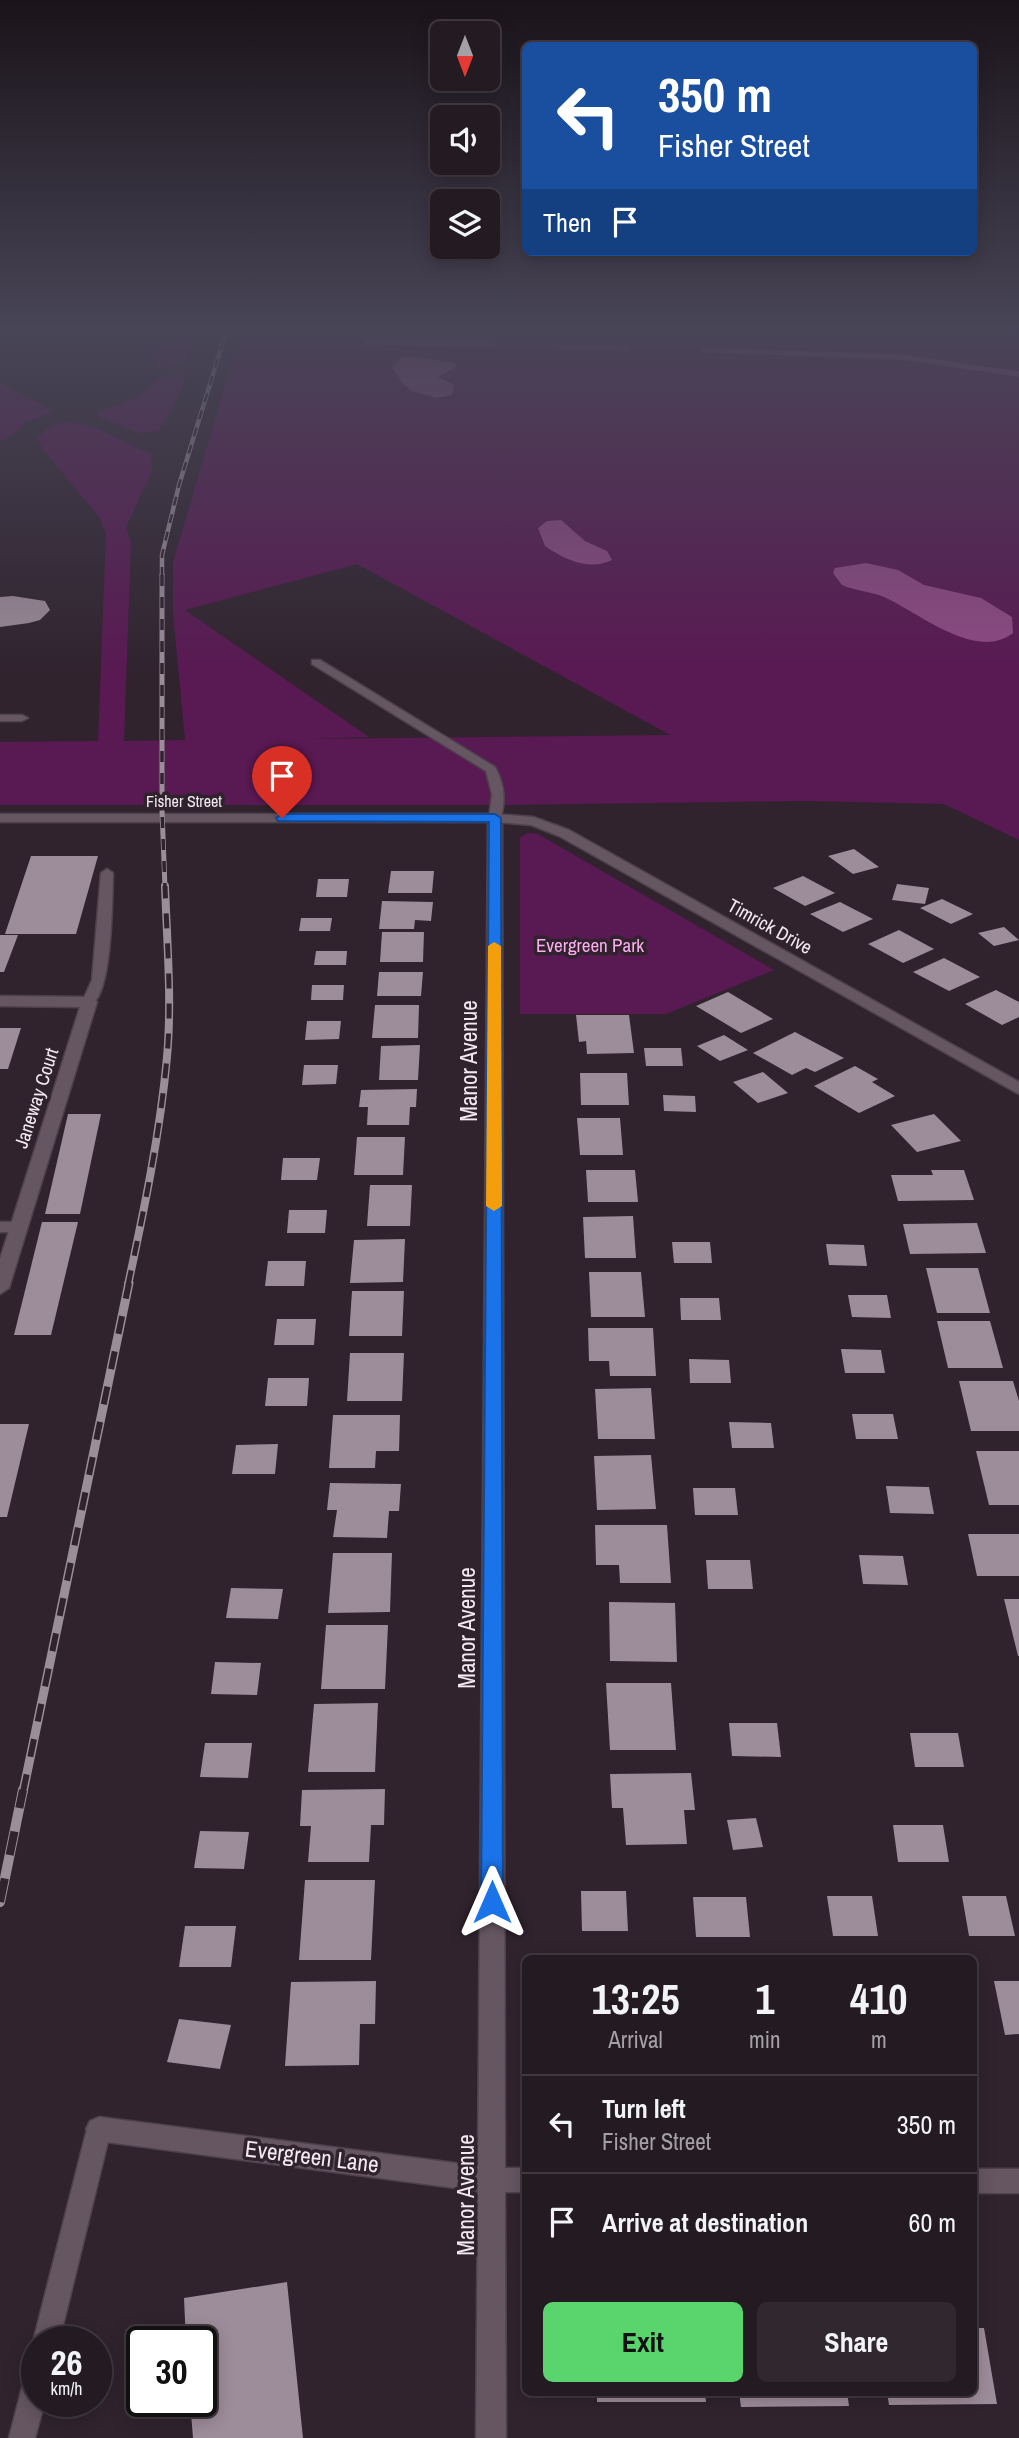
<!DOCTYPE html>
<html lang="en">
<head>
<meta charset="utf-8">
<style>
	:root { --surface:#241a22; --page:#30272f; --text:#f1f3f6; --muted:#a3a1a5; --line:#413840; --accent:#5ad56e }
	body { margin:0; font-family:"Archivo Narrow",sans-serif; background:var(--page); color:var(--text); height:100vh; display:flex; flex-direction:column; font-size:26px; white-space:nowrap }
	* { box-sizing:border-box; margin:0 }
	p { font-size:23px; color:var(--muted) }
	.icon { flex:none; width:38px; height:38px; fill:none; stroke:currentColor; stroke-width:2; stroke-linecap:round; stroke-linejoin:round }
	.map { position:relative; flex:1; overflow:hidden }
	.sheet { position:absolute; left:522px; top:1955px; width:455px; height:441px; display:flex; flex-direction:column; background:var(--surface); border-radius:10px; box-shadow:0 4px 18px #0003,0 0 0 2px var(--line) }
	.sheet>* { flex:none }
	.banner { position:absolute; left:522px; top:42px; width:455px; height:214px; border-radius:10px; box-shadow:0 4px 18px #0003,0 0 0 2px var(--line); background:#1a4fa0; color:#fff; overflow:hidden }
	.needle { width:46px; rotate:180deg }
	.tools { position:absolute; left:430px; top:21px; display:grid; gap:14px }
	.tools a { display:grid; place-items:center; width:70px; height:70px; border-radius:10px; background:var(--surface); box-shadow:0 4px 18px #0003,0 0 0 2px var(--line); font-size:35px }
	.speed { position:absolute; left:21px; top:2326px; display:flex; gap:14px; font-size:35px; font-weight:700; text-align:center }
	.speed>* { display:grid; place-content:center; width:91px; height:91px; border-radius:50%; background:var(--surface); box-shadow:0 4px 18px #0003,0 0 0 2px var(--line); line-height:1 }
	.speed small { font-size:18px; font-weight:400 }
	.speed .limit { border:4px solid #111; border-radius:10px; background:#fff; color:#111 }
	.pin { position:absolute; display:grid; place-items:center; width:60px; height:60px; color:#fff; margin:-72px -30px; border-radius:50% 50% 50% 0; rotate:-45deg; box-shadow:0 0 7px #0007 }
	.pin .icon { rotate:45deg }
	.me { position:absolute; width:77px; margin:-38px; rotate:0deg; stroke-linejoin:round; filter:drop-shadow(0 0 5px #0008) }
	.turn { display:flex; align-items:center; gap:24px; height:147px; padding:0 21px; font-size:32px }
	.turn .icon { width:91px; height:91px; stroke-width:2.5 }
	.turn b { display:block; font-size:49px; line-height:60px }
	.then { display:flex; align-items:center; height:66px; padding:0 21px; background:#0003; gap:14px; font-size:26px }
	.eta { display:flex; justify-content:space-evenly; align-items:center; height:119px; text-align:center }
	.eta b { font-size:42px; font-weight:700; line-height:49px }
	.primary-button { display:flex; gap:14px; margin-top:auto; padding:14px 21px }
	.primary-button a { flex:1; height:80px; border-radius:10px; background:var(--accent); color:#111; font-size:28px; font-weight:700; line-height:80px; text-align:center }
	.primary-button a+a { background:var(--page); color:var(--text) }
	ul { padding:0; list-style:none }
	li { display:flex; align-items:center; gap:21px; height:98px; padding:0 21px; border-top:2px solid var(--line) }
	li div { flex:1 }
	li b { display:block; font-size:26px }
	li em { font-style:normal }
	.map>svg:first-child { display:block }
	.green { fill:#591952; fill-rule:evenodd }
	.water { fill:#8f4984 }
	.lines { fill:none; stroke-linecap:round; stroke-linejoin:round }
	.stream { stroke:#8f4984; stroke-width:5 }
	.building { fill:#9d8c99 }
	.lane-casing { stroke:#4d414b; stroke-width:3 }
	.street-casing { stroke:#4d414b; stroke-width:3 }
	.secondary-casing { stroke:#4d414b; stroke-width:3 }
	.lane { fill:#655662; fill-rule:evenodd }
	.street { fill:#655662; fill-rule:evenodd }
	.secondary { fill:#655662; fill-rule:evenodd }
	.rail-far4-casing { stroke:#9a8f98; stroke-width:4.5 }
	.rail-far3-casing { stroke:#9a8f98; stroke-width:5 }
	.rail-far2-casing { stroke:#9a8f98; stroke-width:8 }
	.rail-far1-casing { stroke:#9a8f98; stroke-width:9 }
	.rail-casing { stroke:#9a8f98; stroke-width:10 }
	.rail-far4 { stroke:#30232e; stroke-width:2.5; stroke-dasharray:9; stroke-linecap:butt }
	.rail-far3 { stroke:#30232e; stroke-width:3.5; stroke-dasharray:11; stroke-linecap:butt }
	.rail-far2 { stroke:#30232e; stroke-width:5; stroke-dasharray:15; stroke-linecap:butt }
	.rail-far1 { stroke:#30232e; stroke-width:6; stroke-dasharray:18; stroke-linecap:butt }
	.rail { stroke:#30232e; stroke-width:8; stroke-dasharray:24; stroke-linecap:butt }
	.route { fill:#1a73e8; stroke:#114b97; stroke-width:2 }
	.slow { fill:#f59e0b }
	.labels { text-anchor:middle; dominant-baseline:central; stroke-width:7; stroke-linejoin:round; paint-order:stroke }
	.far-street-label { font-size:16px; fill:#f3eaf1; stroke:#30232e }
	.street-label { font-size:19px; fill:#f3eaf1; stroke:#30232e }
	.park-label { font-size:19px; fill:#fcaeee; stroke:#30232e }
	.near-street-label { font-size:23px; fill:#f3eaf1; stroke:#30232e }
</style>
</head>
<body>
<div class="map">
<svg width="1019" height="2438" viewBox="0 0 1019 2438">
	<rect width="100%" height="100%" fill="#30232e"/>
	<g class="green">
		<polygon points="169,332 197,332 186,360 165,368 157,368 155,358 147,346 180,341 178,333"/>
		<path d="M 241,332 L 1019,332 L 1019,840 L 944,804 L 807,801 L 501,805 L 0,805 L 0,742 L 98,741 L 106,534 L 100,518 L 42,448 L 37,438 C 69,400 116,443 151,453 L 152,471 L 126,527 L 131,542 L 124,741 L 185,740 L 173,614 L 173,562 ZM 357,564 L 670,735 L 310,739 L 369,737 L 185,610 Z"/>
		<path d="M 179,373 L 186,377 L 172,410 L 158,431 L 139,433 L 98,417 L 99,411 C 122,404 141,400 155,380 Z"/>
		<polygon points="0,383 53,411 24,423 10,437 0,441"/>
		<polygon points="528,833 538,834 774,970 666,1014 520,1014 520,837"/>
	</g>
	<g class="water">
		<polygon points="408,356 454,363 457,366 438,377 454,385 452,395 436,398 412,391 405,386 392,368 401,358"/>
		<path d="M 561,520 L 585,541 L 607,551 L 612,560 C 589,571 565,560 545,546 L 538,528 L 547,521 Z"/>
		<path d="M 866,563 L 898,570 L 924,585 L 981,598 L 1012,617 L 1013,633 C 976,662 918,612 884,597 C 870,591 855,591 842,585 L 833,573 L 835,568 Z"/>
	</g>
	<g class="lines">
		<g class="stream">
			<polyline points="367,342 492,345"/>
			<polyline points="562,347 628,348"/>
			<polyline points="704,350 901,357 1019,374"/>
		</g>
	</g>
	<g class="building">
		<polygon points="13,596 45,601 50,610 40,620 29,623 0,627 0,597"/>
		<polygon points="854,849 879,867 853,874 828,856"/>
		<polygon points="31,856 98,856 76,934 5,934"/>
		<polygon points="391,871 434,871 432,893 388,893"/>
		<polygon points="803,876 835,893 805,906 773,888"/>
		<polygon points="318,879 349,879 347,897 316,897"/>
		<polygon points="897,884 929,888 925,904 892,900"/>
		<polygon points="942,899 973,914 951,924 920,908"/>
		<polygon points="382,901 433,902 431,921 415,920 414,929 379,929"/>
		<polygon points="840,902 873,919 843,932 810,914"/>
		<polygon points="301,918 332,918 330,931 299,931"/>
		<polygon points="1004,927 1019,940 994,946 978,933"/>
		<polygon points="899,930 934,949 903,963 868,944"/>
		<polygon points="382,932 424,932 423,962 380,962"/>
		<polygon points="0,935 18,935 4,972 0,972"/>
		<polygon points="316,951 347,951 346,965 314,965"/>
		<polygon points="944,958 980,977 949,991 913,972"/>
		<polygon points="379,972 423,972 421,996 377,996"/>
		<polygon points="312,985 344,985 343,1000 311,1000"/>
		<polygon points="996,990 1019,1002 1019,1017 1002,1025 965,1004"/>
		<polygon points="728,992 773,1019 741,1033 696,1006"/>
		<polygon points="375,1005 419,1005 418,1038 372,1038"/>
		<polygon points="576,1015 629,1015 634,1053 587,1054 586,1041 579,1042"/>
		<polygon points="307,1021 341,1021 339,1039 305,1040"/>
		<polygon points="0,1028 21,1028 8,1069 0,1069"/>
		<polygon points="795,1032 844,1058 815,1072 806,1068 792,1075 753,1053"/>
		<polygon points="724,1035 748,1050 720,1061 697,1046"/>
		<polygon points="420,1045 418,1080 379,1080 381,1046"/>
		<polygon points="644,1048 681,1048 683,1066 646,1066"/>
		<polygon points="304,1065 338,1065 336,1084 302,1085"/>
		<polygon points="855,1066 878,1079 872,1082 895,1096 859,1113 814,1086"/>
		<polygon points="763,1072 788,1093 758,1103 733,1082"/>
		<polygon points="580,1073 627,1073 629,1105 581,1105"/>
		<polygon points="417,1089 416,1107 410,1107 409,1125 367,1125 368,1107 359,1107 361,1090"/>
		<polygon points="663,1095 695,1096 696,1112 664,1111"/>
		<polygon points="68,1114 101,1114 80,1214 45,1214"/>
		<polygon points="934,1114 961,1141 917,1152 891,1125"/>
		<polygon points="577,1118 620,1118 623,1155 580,1155"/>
		<polygon points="357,1137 405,1137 403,1175 354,1175"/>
		<polygon points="283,1158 320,1158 317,1180 281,1180"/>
		<polygon points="586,1170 635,1170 638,1202 588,1202"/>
		<polygon points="931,1170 964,1170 974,1200 898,1201 891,1175 933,1175"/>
		<polygon points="370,1185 412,1185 410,1226 367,1226"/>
		<polygon points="289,1210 327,1210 325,1233 287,1233"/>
		<polygon points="633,1216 636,1258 585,1258 583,1217"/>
		<polygon points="42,1222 78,1222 51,1335 14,1335"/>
		<polygon points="977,1223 986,1253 910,1254 903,1224"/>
		<polygon points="405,1239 403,1282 350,1283 354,1240"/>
		<polygon points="672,1242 710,1242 712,1263 674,1263"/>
		<polygon points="826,1244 864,1245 867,1266 829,1265"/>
		<polygon points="268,1261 306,1261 304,1286 265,1286"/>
		<polygon points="926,1268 978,1268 990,1313 937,1313"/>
		<polygon points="589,1272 641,1272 645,1317 591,1317"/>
		<polygon points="352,1291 404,1291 402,1336 349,1336"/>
		<polygon points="848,1295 887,1295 891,1318 852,1317"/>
		<polygon points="680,1298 719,1298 721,1320 681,1320"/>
		<polygon points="277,1319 316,1319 314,1345 274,1345"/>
		<polygon points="937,1321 990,1321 1003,1368 948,1368"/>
		<polygon points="588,1328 653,1328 656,1376 610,1376 609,1361 589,1361"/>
		<polygon points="841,1349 881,1350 885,1373 845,1373"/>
		<polygon points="350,1353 404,1353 402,1401 347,1401"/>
		<polygon points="689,1359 729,1360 731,1383 690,1383"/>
		<polygon points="268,1378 309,1378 307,1406 265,1406"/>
		<polygon points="959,1381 1013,1381 1019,1401 1019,1431 971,1431"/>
		<polygon points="651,1388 655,1439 598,1439 595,1389"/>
		<polygon points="852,1414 893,1414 898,1439 856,1439"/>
		<polygon points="333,1415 400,1415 399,1451 376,1451 375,1468 329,1468"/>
		<polygon points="729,1422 771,1423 774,1448 732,1448"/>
		<polygon points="0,1424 29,1424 7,1517 0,1517"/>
		<polygon points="278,1444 275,1474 232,1474 236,1445"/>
		<polygon points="976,1451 1019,1451 1019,1505 989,1505"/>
		<polygon points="651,1455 656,1509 597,1510 594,1456"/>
		<polygon points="330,1483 401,1484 399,1511 389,1511 387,1538 333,1537 337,1510 327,1510"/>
		<polygon points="886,1486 929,1487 934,1514 890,1513"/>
		<polygon points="693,1488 735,1488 738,1515 695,1515"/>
		<polygon points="595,1525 667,1525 671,1583 620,1583 619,1565 596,1565"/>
		<polygon points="968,1534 1019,1534 1019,1576 977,1576"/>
		<polygon points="333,1553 392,1553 390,1612 328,1613"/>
		<polygon points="859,1555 903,1556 908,1585 863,1584"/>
		<polygon points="706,1560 750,1560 753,1589 708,1589"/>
		<polygon points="231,1588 283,1589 278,1619 226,1618"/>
		<polygon points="1004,1599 1019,1599 1019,1656 1018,1656"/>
		<polygon points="609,1602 675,1603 677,1662 610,1661"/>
		<polygon points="326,1625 388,1625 385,1689 321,1689"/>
		<polygon points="215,1662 261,1663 257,1695 211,1694"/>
		<polygon points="606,1683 671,1683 676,1750 610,1750"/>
		<polygon points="378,1703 375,1772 308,1772 314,1704"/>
		<polygon points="729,1723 777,1723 781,1757 732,1756"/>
		<polygon points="910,1733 958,1733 964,1767 915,1767"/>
		<polygon points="205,1743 252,1743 248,1778 200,1777"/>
		<polygon points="691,1773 695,1810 684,1810 687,1844 626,1845 623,1808 612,1808 610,1774"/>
		<polygon points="385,1789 384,1825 371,1825 369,1862 308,1862 311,1826 300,1826 302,1790"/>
		<polygon points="756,1818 763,1847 733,1850 727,1820"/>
		<polygon points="893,1825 943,1825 949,1862 898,1862"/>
		<polygon points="200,1831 249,1832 244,1869 194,1868"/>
		<polygon points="305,1880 375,1880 371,1960 299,1960"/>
		<polygon points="581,1891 626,1891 628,1931 582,1931"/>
		<polygon points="827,1896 872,1896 878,1936 833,1936"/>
		<polygon points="962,1896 1006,1896 1015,1936 969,1936"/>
		<polygon points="693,1897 746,1897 750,1937 696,1937"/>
		<polygon points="185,1926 236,1926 231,1967 179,1967"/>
		<polygon points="376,1981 375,2024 360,2024 359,2065 285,2066 291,1982"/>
		<polygon points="994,1981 1019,1981 1019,2034 1005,2035"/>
		<polygon points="179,2019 231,2025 220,2069 167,2062"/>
		<polygon points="287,2282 303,2438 193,2438 190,2401 201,2401 201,2342 186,2342 184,2298"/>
		<polygon points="973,2328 984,2328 997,2404 889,2405 887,2392 973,2392"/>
		<polygon points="597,2392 705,2392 706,2402 597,2402"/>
		<polygon points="739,2392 847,2392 849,2406 741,2407"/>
	</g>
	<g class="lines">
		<defs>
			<g id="lane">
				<path d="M 312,660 L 320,660 L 495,767 C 504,783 507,803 499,821 L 491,821 L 489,818 L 492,794 L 486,771 L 312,664 Z"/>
				<polygon points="0,715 22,715 28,718 22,721 0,721"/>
				<path d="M 107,869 L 113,873 C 112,897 113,999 89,1006 L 82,1002 L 92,980 L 101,873 Z"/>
				<polygon points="0,1222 17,1222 25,1227 17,1232 0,1232"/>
				<polygon points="99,2118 107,2121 111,2129 59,2342 37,2342 37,2350 33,2342 87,2129 91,2121"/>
				<polygon points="37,2367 37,2401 45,2401 35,2438 9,2438 24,2380 28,2371"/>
			</g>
			<g id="street">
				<polygon points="495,814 502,818 505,2168 525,2168 525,2192 505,2192 506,2438 476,2438 478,2191 99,2141 90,2137 86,2129 90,2121 99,2117 478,2166 488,818"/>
				<polygon points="0,996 89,997 97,1002 9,1288 0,1294 0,1259 80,1007 0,1006"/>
				<rect x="973" y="2169" width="46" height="24"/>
			</g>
			<polygon id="secondary" points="0,814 495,814 533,817 569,830 1019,1082 1019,1094 559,836 531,825 495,822 0,822"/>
		</defs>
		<use href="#lane" class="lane-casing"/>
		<use href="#street" class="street-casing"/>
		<use href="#secondary" class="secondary-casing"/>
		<use href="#lane" class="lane"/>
		<use href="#street" class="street"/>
		<use href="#secondary" class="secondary"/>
		<defs>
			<polyline id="rail-far4" points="162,576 162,555 179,485 226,332"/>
			<polyline id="rail-far3" points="162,575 162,810 165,888"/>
			<path id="rail-far2" d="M 128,1285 C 144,1210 160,1134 167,1057 C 172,1001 167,942 165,886"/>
			<polyline id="rail-far1" points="23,1792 129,1283"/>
			<polyline id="rail" points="0,1902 23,1790"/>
		</defs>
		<use href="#rail-far4" class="rail-far4-casing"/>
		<use href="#rail-far3" class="rail-far3-casing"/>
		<use href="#rail-far2" class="rail-far2-casing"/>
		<use href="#rail-far1" class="rail-far1-casing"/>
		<use href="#rail" class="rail-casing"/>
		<use href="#rail-far4" class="rail-far4"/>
		<use href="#rail-far3" class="rail-far3"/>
		<use href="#rail-far2" class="rail-far2"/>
		<use href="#rail-far1" class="rail-far1"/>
		<use href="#rail" class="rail"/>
	</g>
	<linearGradient id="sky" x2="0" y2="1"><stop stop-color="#1a1319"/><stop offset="0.49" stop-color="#484557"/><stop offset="1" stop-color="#484557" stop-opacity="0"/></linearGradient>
	<rect width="1019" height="673" fill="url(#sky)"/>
	<polygon class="route" points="282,814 495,814 501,818 503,1902 500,1908 492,1911 484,1908 481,1902 489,822 278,821 276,818"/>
	<polygon class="slow" points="494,942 501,946 502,1206 494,1211 486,1206 488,946"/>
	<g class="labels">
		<g class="far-street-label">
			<text x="184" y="801">Fisher Street</text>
		</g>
		<g class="street-label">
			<text transform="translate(770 926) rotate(29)">Timrick Drive</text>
			<text transform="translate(36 1098) rotate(-72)">Janeway Court</text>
		</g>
		<g class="park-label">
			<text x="590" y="945">Evergreen Park</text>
		</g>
		<g class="near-street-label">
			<text transform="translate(468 1061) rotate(-90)">Manor Avenue</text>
			<text transform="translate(466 1628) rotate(-90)">Manor Avenue</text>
			<text transform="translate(312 2156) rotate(7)">Evergreen Lane</text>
			<text transform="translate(465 2195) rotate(-90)">Manor Avenue</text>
		</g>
	</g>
</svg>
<div class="tools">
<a><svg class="needle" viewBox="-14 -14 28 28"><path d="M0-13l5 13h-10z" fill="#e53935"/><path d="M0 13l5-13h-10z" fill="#a3a1a5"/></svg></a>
<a><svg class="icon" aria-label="sound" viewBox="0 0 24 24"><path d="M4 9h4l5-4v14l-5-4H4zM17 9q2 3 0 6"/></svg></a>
<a><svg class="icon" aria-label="layers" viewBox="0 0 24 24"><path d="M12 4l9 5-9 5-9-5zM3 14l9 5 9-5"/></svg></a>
</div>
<div class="speed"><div>26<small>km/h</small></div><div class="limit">30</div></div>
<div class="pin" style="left:282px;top:818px;background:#d93025"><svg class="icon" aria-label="arrive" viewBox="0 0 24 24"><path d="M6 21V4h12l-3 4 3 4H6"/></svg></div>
<svg class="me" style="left:492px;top:1902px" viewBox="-20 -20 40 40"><path d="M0-17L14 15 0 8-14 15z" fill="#1a73e8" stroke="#fff" stroke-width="4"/></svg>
<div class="banner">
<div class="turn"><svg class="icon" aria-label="left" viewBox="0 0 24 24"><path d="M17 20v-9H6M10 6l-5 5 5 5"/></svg><div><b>350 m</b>Fisher Street</div></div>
<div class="then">Then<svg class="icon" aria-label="arrive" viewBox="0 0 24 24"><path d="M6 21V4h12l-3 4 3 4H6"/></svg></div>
</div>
<section class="sheet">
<div class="eta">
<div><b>13:25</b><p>Arrival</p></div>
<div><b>1</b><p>min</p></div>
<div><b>410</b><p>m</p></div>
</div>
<ul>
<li><svg class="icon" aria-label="left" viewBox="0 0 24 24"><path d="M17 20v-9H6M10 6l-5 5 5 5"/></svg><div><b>Turn left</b><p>Fisher Street</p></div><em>350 m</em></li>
<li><svg class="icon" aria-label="arrive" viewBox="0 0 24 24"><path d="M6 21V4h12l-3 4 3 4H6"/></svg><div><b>Arrive at destination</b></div><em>60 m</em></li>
</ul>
<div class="primary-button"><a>Exit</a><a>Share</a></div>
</section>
</div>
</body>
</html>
